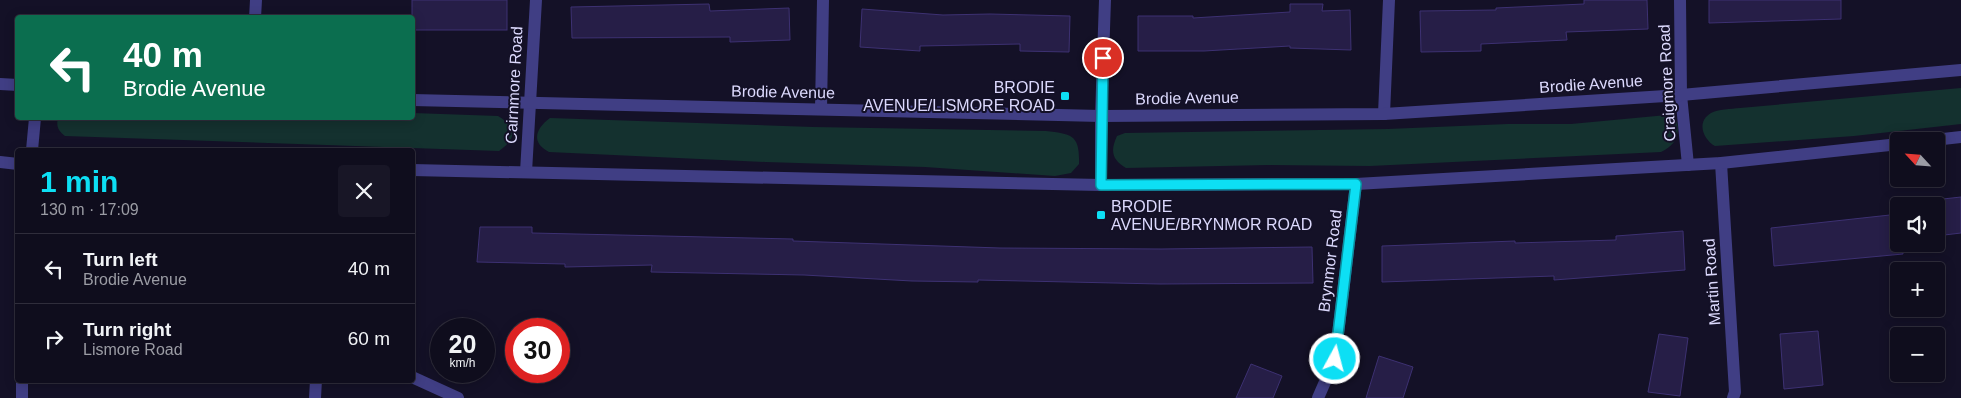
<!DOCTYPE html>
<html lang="en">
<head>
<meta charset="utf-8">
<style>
	:root { --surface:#0f0d1d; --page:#181626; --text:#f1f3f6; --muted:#9b9ca4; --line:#2f2d3b; --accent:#0ddff4 }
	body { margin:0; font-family:Helvetica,sans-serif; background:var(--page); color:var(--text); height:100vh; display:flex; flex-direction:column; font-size:19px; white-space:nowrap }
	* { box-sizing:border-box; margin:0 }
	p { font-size:16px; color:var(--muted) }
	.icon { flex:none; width:28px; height:28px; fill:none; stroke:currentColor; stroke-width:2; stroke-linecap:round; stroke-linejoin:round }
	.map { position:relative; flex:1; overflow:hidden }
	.details { position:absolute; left:15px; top:148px; width:400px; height:235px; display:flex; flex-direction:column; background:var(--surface); border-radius:5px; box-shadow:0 2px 12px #0003,0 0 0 1px var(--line) }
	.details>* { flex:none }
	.hud { position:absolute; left:15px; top:15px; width:400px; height:105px; border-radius:5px; box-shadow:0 2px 12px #0003,0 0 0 1px var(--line); background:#0b6e4f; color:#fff; overflow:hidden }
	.needle { width:32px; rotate:296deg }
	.controls { position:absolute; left:1890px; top:132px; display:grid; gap:10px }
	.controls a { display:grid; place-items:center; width:55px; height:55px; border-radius:5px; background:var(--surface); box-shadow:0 2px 12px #0003,0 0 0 1px var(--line); font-size:25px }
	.speed { position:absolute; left:430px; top:318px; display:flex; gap:10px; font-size:25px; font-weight:700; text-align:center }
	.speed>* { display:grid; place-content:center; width:65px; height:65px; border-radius:50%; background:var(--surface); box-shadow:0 2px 12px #0003,0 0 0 1px var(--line); line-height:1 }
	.speed small { font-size:12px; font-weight:400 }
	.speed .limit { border:8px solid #d22; background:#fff; color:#111 }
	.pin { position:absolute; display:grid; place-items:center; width:42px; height:42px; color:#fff; margin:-21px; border:2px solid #fff; border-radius:50%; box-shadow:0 1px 5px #0007 }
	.me { position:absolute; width:55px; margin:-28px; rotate:7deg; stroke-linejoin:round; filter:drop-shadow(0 0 4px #0008) }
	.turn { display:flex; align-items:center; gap:18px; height:105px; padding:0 25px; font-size:22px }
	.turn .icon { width:65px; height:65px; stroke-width:2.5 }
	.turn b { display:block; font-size:35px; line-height:42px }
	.round { display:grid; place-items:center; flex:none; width:52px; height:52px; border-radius:5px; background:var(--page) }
	.head { display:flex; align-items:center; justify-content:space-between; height:85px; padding:0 25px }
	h1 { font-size:30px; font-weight:600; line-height:38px; color:var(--accent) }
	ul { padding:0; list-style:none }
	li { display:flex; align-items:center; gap:15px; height:70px; padding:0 25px; border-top:1px solid var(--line) }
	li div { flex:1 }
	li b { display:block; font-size:19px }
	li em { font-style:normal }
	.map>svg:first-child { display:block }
	.green { fill:#14312f }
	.building { fill:#261e47; stroke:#3d3172 }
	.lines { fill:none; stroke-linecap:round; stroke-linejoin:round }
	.minor { stroke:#403e84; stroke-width:12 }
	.tertiary { stroke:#403e84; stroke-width:12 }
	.route-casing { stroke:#08919f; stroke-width:12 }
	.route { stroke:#0ddff4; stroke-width:9 }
	.poi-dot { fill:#0ddff4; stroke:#141127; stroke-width:2 }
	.labels { text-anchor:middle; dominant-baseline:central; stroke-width:4; stroke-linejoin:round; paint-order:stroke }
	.street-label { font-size:16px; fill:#dcd9fd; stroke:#141127 }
	.poi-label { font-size:16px; fill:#dcd9fd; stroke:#141127; text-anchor:end }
</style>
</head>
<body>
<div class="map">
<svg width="1961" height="398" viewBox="0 0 1961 398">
	<rect width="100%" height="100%" fill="#141127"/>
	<g class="green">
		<path d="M 1961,88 L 1961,124 L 1854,136 L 1715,146 C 1703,139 1696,122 1711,113 C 1718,109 1731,109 1740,108 Z"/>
		<path d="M 413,113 L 498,116 C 518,128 516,139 499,151 L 65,136 C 58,131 56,126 58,118 L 412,118 Z"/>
		<path d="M 1667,115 L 1677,122 C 1680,138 1674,145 1661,152 L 1370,166 L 1268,165 L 1126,168 C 1112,160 1110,151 1117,136 L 1125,133 L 1388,129 L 1508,124 L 1571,124 Z"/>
		<path d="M 550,118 L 813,127 L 1046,131 C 1072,134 1080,135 1079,164 L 1071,173 L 1055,176 L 925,167 L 766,162 L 549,152 C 531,143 535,129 550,118 Z"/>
	</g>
	<g class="building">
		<rect x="412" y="0" width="95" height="30"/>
		<polygon points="1584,0 1647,0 1648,29 1566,32 1567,40 1481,44 1481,51 1421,52 1420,11 1496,10 1496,8 1584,4"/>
		<polygon points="1709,0 1841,0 1841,19 1709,23"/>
		<polygon points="709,4 710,11 789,8 790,40 730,42 730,37 572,38 571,7"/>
		<polygon points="1290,4 1323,4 1322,11 1350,10 1351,50 1290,48 1290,46 1204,51 1138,51 1138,16 1193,16 1193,18 1290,12"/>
		<polygon points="862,9 943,15 990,14 1070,16 1069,52 1020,51 1020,44 920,46 920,51 860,47"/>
		<polygon points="1961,197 1961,233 1936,236 1936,206 1935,206 1934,200"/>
		<polygon points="1899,214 1899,244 1902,244 1903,254 1774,266 1771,228"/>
		<polygon points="480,227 532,227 532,233 793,239 793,241 1000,248 1161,249 1312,247 1313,283 1160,284 978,280 978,282 912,281 804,275 651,272 652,265 565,267 565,264 477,262"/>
		<polygon points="1683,231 1685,270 1554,280 1554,276 1382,282 1382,246 1515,241 1515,243 1616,240 1616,236"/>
		<polygon points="1818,331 1823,385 1784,389 1780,334"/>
		<polygon points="1659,334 1688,338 1680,396 1648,392"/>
		<polygon points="1379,356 1413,367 1403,398 1366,398"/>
		<polygon points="1251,364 1282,376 1273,398 1236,398"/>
	</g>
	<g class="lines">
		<g class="minor">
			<polyline points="1680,0 1681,95 1688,165"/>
			<polyline points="255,18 256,0"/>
			<polyline points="821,109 823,0"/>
			<polyline points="1384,114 1389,0"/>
			<polyline points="32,150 35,118"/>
			<polyline points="1721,163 1735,392 1733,398"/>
			<polyline points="526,172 536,0"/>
			<polyline points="1101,185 1101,116 1105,0"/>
			<polyline points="412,377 458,398"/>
			<polyline points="22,398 22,380"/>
			<polyline points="315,398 316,380"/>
			<polyline points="1318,398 1335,359 1356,184"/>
		</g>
		<g class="tertiary">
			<polyline points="0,84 18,85"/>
			<polyline points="412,100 1101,116 1384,114 1681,95 1961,70"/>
			<polyline points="1925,141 1961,137"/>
			<polyline points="0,162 18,164"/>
			<polyline points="412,170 1101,185 1356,184 1721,163 1899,144"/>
		</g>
	</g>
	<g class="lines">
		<defs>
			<polyline id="route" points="1103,58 1101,185 1356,184 1335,359"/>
		</defs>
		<use href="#route" class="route-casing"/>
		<use href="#route" class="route"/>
	</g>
	<g class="poi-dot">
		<rect x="1060" y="91" width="10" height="10" rx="2.5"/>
		<rect x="1096" y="210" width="10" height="10" rx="2.5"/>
	</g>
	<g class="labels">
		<g class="street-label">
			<text transform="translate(1667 83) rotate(-93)">Craigmore Road</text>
			<text transform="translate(1591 84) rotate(-4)">Brodie Avenue</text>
			<text transform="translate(514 85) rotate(-87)">Cairnmore Road</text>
			<text transform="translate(783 92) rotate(1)">Brodie Avenue</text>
			<text transform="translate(1187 98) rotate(-1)">Brodie Avenue</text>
			<text transform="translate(1330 261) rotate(-83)">Brynmor Road</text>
			<text transform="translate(1712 282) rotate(-94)">Martin Road</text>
		</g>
		<g class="poi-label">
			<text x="1055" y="87">BRODIE<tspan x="1055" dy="18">AVENUE/LISMORE ROAD</tspan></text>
			<text x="1111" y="206" text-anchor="start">BRODIE<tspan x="1111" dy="18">AVENUE/BRYNMOR ROAD</tspan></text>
		</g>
	</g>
</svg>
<div class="controls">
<a><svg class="needle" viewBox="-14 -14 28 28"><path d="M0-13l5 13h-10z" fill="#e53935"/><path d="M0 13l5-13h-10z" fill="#9b9ca4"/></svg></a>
<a><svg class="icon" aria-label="sound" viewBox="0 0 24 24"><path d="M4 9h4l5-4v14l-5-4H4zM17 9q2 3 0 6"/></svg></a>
<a>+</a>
<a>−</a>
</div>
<div class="speed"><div>20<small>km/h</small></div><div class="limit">30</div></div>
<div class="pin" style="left:1103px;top:58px;background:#d93025"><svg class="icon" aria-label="arrive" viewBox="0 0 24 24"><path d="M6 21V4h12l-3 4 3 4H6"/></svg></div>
<svg class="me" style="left:1335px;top:359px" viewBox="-20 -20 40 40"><circle r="17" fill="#0ddff4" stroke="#fff" stroke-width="3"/><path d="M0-11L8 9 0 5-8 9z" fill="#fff"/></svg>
<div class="hud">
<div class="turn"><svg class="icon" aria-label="left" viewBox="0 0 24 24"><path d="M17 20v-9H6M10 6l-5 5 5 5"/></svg><div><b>40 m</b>Brodie Avenue</div></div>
</div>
<section class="details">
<div class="head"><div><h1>1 min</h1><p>130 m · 17:09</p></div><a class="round"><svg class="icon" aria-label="close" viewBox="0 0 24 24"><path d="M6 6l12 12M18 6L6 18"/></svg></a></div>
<ul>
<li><svg class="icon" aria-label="left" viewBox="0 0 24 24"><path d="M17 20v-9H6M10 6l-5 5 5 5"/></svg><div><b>Turn left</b><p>Brodie Avenue</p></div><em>40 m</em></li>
<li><svg class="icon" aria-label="right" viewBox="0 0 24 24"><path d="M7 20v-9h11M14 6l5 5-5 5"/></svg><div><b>Turn right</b><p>Lismore Road</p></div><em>60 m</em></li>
</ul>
</section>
</div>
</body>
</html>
